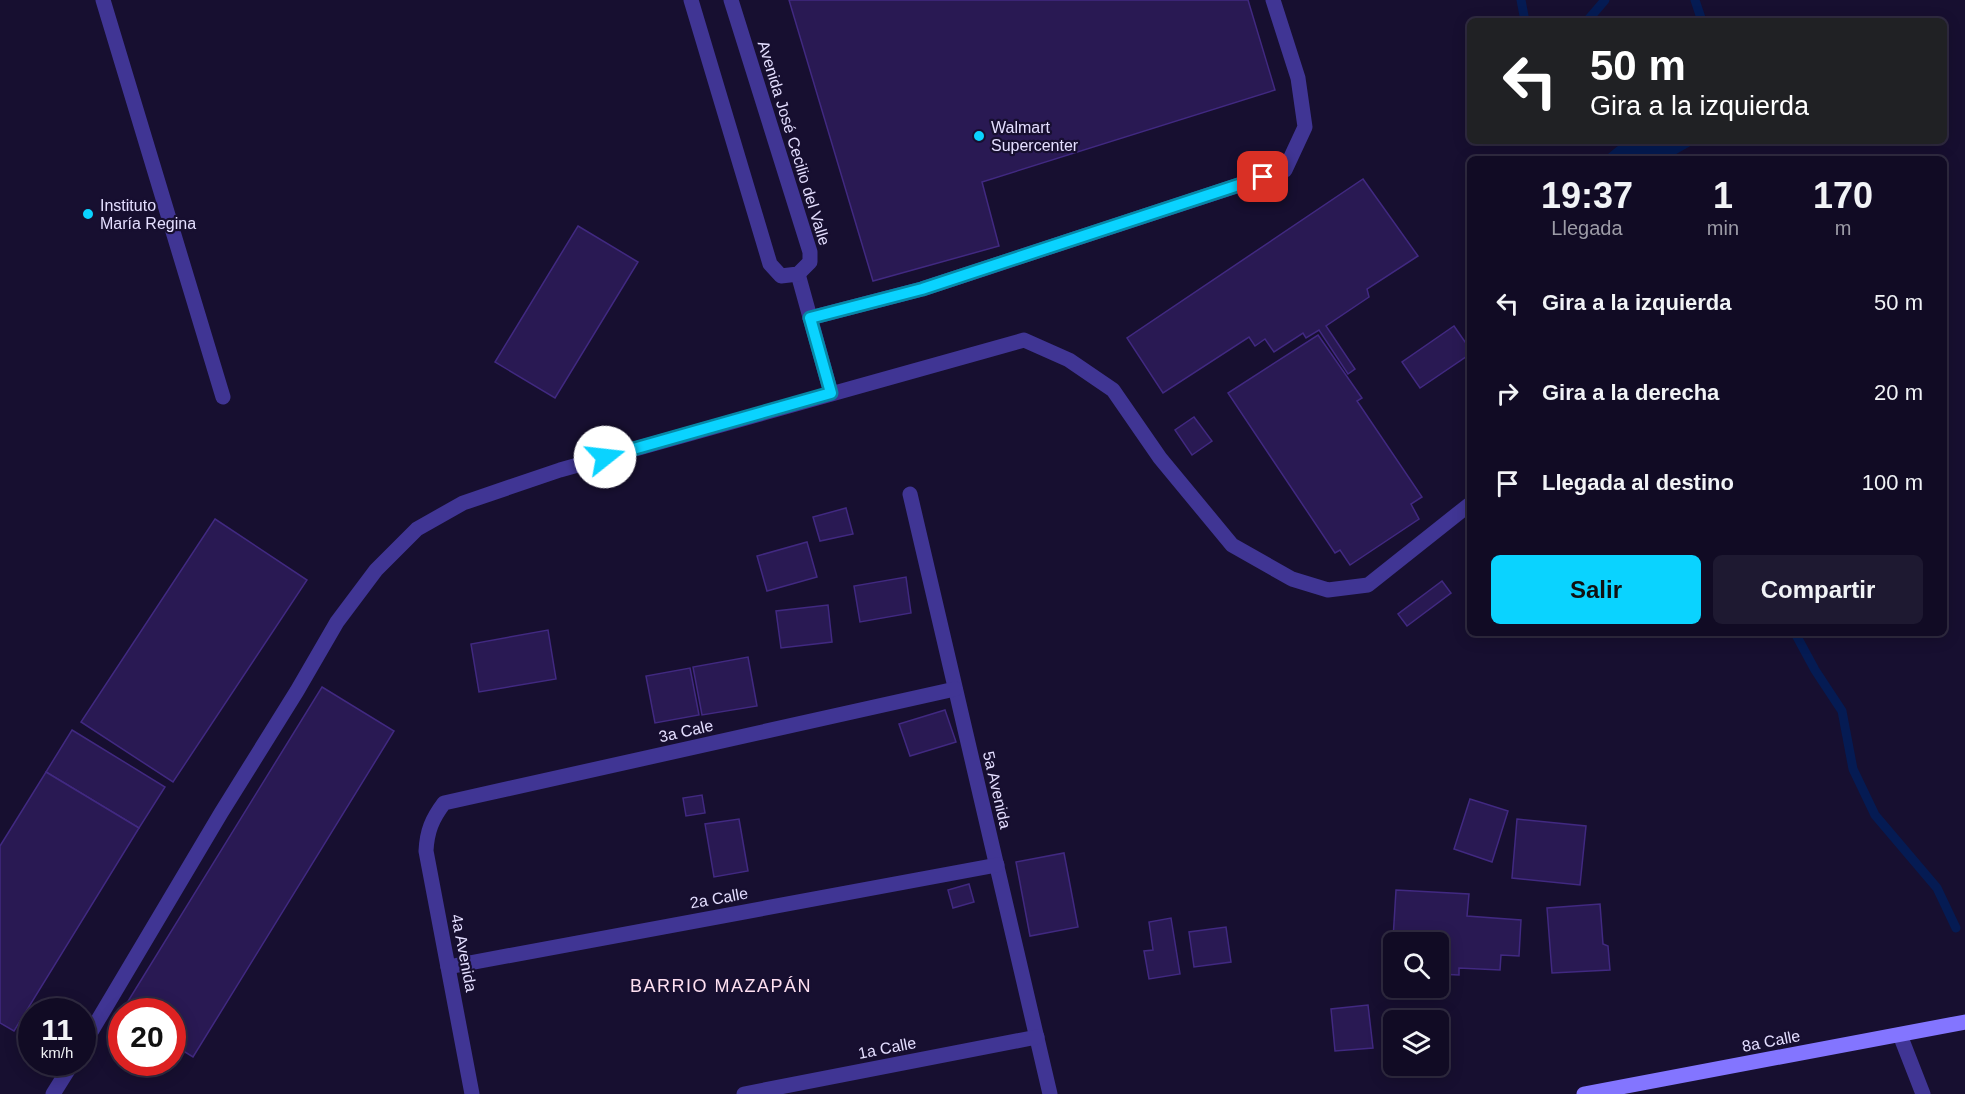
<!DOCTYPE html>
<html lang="es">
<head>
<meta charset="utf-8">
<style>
	:root { --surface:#110b24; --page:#1e1931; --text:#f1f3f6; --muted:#9c9ba6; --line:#302b41; --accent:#0ad3ff }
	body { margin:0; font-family:Arial,sans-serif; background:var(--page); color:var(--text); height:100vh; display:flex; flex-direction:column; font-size:22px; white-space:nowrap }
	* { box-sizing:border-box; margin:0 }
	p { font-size:20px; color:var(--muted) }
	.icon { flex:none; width:33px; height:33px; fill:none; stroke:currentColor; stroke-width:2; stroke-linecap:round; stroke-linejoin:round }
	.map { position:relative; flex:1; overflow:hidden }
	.panel { position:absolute; left:1467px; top:156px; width:480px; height:480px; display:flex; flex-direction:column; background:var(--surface); border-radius:9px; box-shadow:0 3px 15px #0003,0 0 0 2px var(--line) }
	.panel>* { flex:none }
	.top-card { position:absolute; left:1467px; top:18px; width:480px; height:126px; border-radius:9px; box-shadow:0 3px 15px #0003,0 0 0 2px var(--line); background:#202124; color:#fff; overflow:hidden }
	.tools { position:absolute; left:1383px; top:932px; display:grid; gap:12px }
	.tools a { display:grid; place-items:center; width:66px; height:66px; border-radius:9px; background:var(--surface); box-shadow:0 3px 15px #0003,0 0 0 2px var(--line); font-size:30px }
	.speed { position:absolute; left:18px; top:998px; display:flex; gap:12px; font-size:30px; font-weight:700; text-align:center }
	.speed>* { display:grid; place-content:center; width:78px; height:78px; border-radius:50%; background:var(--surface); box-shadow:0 3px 15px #0003,0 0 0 2px var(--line); line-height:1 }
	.speed small { font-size:15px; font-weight:400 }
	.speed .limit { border:9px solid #d22; background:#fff; color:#111 }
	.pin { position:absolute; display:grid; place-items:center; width:51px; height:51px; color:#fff; margin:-26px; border-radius:12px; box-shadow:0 3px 9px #0006 }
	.me { position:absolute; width:66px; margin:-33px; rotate:74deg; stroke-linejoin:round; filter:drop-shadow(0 0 4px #0008) }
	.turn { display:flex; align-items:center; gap:21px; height:126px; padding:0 24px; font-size:27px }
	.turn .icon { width:78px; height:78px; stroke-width:2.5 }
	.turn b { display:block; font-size:42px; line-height:51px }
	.eta { display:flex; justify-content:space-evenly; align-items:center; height:102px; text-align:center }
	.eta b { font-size:36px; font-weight:800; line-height:42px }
	.cta { display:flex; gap:12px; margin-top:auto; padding:12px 24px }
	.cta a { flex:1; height:69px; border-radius:9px; background:var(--accent); color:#111; font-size:24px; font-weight:800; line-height:69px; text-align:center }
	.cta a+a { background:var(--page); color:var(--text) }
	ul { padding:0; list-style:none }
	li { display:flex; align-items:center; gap:18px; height:90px; padding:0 24px }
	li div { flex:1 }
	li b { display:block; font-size:22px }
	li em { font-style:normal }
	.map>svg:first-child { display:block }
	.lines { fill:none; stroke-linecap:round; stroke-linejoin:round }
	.stream { stroke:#051b53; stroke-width:9 }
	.building { fill:#291953; stroke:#412981; stroke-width:1.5 }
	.lane { stroke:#403594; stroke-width:15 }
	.street { stroke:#403594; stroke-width:15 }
	.secondary { stroke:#8375ff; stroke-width:15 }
	.route-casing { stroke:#0689a6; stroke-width:15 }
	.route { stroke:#0ad3ff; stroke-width:10 }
	.poi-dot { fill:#0ad3ff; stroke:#170f30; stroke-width:2 }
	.labels { text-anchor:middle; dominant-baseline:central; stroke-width:4.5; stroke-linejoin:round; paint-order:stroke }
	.poi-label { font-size:16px; fill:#e4deff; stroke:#170f30; text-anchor:start }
	.street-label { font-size:16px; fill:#e4deff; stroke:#170f30 }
	.neighbourhood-label { font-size:18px; letter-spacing:1.5px; fill:#ffe0f1; stroke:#170f30 }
</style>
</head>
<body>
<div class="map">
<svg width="1965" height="1094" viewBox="0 0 1965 1094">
	<rect width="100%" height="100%" fill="#170f30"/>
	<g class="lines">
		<g class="stream">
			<polyline points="1521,0 1525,21"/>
			<polyline points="1695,0 1702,21"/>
			<polyline points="1587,21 1605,0"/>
			<polyline points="1609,159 1620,150 1674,150 1690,141"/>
			<polyline points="1795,633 1815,670 1842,711 1853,769 1875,815 1937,888 1956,928"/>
		</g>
	</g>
	<g class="building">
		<polygon points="789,0 1248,0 1275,90 982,182 999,246 873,281"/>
		<polygon points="1363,179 1418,256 1367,289 1369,297 1326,326 1355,369 1348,374 1319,330 1306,338 1303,333 1274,352 1265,339 1255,346 1249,337 1163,393 1127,338"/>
		<polygon points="578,226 638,262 555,398 495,362"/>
		<polygon points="1454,326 1470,349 1470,354 1420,388 1402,362"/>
		<polygon points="1318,335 1362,398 1357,401 1422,497 1411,504 1419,519 1350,565 1340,550 1335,553 1228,393"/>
		<polygon points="1194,417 1212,441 1192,455 1175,430"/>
		<polygon points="846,508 853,534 820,541 813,517"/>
		<polygon points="215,519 307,580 173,782 81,722"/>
		<polygon points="807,542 817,577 767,591 757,556"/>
		<polygon points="906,577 911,613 860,622 854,586"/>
		<polygon points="1442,581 1451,593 1407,626 1398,614"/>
		<polygon points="828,605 832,642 781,648 776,611"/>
		<polygon points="548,630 556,679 479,692 471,644"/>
		<polygon points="748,657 757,706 702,715 693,667"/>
		<polygon points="690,668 699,715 655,723 646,676"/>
		<polygon points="322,687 394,731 193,1057 172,1044 172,1011 122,1011"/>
		<polygon points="945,710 956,742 910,756 899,724"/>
		<polygon points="72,730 165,787 139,828 46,772"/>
		<polygon points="46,772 139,828 14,1031 0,1023 0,846"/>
		<polygon points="702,795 705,813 686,816 683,798"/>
		<polygon points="1470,799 1508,811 1492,862 1454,849"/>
		<polygon points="739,819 748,871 714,877 705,824"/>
		<polygon points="1517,819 1586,826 1580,885 1512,878"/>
		<polygon points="1064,853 1078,927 1030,936 1016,862"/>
		<polygon points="969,884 974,902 953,908 948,890"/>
		<polygon points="1396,890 1469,894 1467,916 1521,920 1519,956 1501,955 1500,970 1459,968 1459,975 1438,974 1438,942 1394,942 1394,972 1391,972"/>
		<polygon points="1600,904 1603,944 1608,946 1610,970 1552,973 1547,908"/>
		<polygon points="1171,918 1180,974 1149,979 1144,951 1153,950 1149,922"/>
		<polygon points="1226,927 1231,962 1194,967 1189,932"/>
		<polygon points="1368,1005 1373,1048 1335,1051 1331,1009"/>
	</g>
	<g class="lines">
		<g class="lane">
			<polyline points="103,0 223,397"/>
			<polyline points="798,274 831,393"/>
			<polyline points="810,318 922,289 1285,170 1305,127 1298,78 1273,0"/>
			<polyline points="82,1047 221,813 297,691 337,622 376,570 417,529 463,503 560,470 1024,340 1069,360 1113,390 1160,458 1232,545 1292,579 1328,590 1368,585 1470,504"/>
			<polyline points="53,1094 73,1062"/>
		</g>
		<g class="street">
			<polyline points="691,0 770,264 781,276 798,274 810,262 810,252 731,0"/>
			<polyline points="910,494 1050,1094"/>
			<polyline points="448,967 997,865"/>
			<polyline points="1900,1035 1923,1094"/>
			<path d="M 472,1094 L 426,851 C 427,831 432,819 444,803 L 955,689"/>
			<polyline points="744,1094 1037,1037"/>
		</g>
		<polyline class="secondary" points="1584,1094 1965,1022"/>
	</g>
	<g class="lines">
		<defs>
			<polyline id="route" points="605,457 831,393 810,318 922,289 1263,177"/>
		</defs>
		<use href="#route" class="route-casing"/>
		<use href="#route" class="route"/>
	</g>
	<g class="poi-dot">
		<circle cx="979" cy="136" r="6"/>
		<circle cx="88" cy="214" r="6"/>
	</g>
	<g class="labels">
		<g class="poi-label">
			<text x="991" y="127">Walmart<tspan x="991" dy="18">Supercenter</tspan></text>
			<text x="100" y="205">Instituto<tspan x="100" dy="18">María Regina</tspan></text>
		</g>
		<g class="street-label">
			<text transform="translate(794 143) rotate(73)">Avenida José Cecilio del Valle</text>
			<text transform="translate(686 731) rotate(-13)">3a Cale</text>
			<text transform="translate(997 790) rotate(77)">5a Avenida</text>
			<text transform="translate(719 898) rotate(-10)">2a Calle</text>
			<text transform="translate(464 953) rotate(79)">4a Avenida</text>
			<text transform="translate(1771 1041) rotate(-11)">8a Calle</text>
			<text transform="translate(887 1048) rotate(-11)">1a Calle</text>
		</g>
		<g class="neighbourhood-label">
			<text x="721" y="986">BARRIO MAZAPÁN</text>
		</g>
	</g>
</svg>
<div class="tools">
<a><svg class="icon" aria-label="search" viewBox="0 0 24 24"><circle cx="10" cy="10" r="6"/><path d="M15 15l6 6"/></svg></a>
<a><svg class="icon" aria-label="layers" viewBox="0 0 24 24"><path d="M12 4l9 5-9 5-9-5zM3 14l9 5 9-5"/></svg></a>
</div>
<div class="speed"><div>11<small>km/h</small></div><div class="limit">20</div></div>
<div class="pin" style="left:1263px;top:177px;background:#d93025"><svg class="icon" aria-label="arrive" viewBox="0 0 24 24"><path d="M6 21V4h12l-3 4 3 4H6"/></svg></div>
<svg class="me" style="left:605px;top:457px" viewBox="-20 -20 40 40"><circle r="19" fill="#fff"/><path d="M0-13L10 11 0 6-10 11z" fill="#0ad3ff"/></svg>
<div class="top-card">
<div class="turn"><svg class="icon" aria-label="left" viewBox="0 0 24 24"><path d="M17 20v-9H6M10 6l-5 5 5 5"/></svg><div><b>50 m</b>Gira a la izquierda</div></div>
</div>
<section class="panel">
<div class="eta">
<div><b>19:37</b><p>Llegada</p></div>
<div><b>1</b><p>min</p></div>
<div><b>170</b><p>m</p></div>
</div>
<ul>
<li><svg class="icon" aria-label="left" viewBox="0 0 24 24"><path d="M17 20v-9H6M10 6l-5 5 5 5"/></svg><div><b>Gira a la izquierda</b></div><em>50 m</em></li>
<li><svg class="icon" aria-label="right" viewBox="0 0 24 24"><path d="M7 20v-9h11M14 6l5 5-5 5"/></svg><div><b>Gira a la derecha</b></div><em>20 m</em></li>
<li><svg class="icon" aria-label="arrive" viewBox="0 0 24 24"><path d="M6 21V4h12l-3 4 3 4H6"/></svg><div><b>Llegada al destino</b></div><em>100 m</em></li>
</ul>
<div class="cta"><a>Salir</a><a>Compartir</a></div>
</section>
</div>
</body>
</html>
